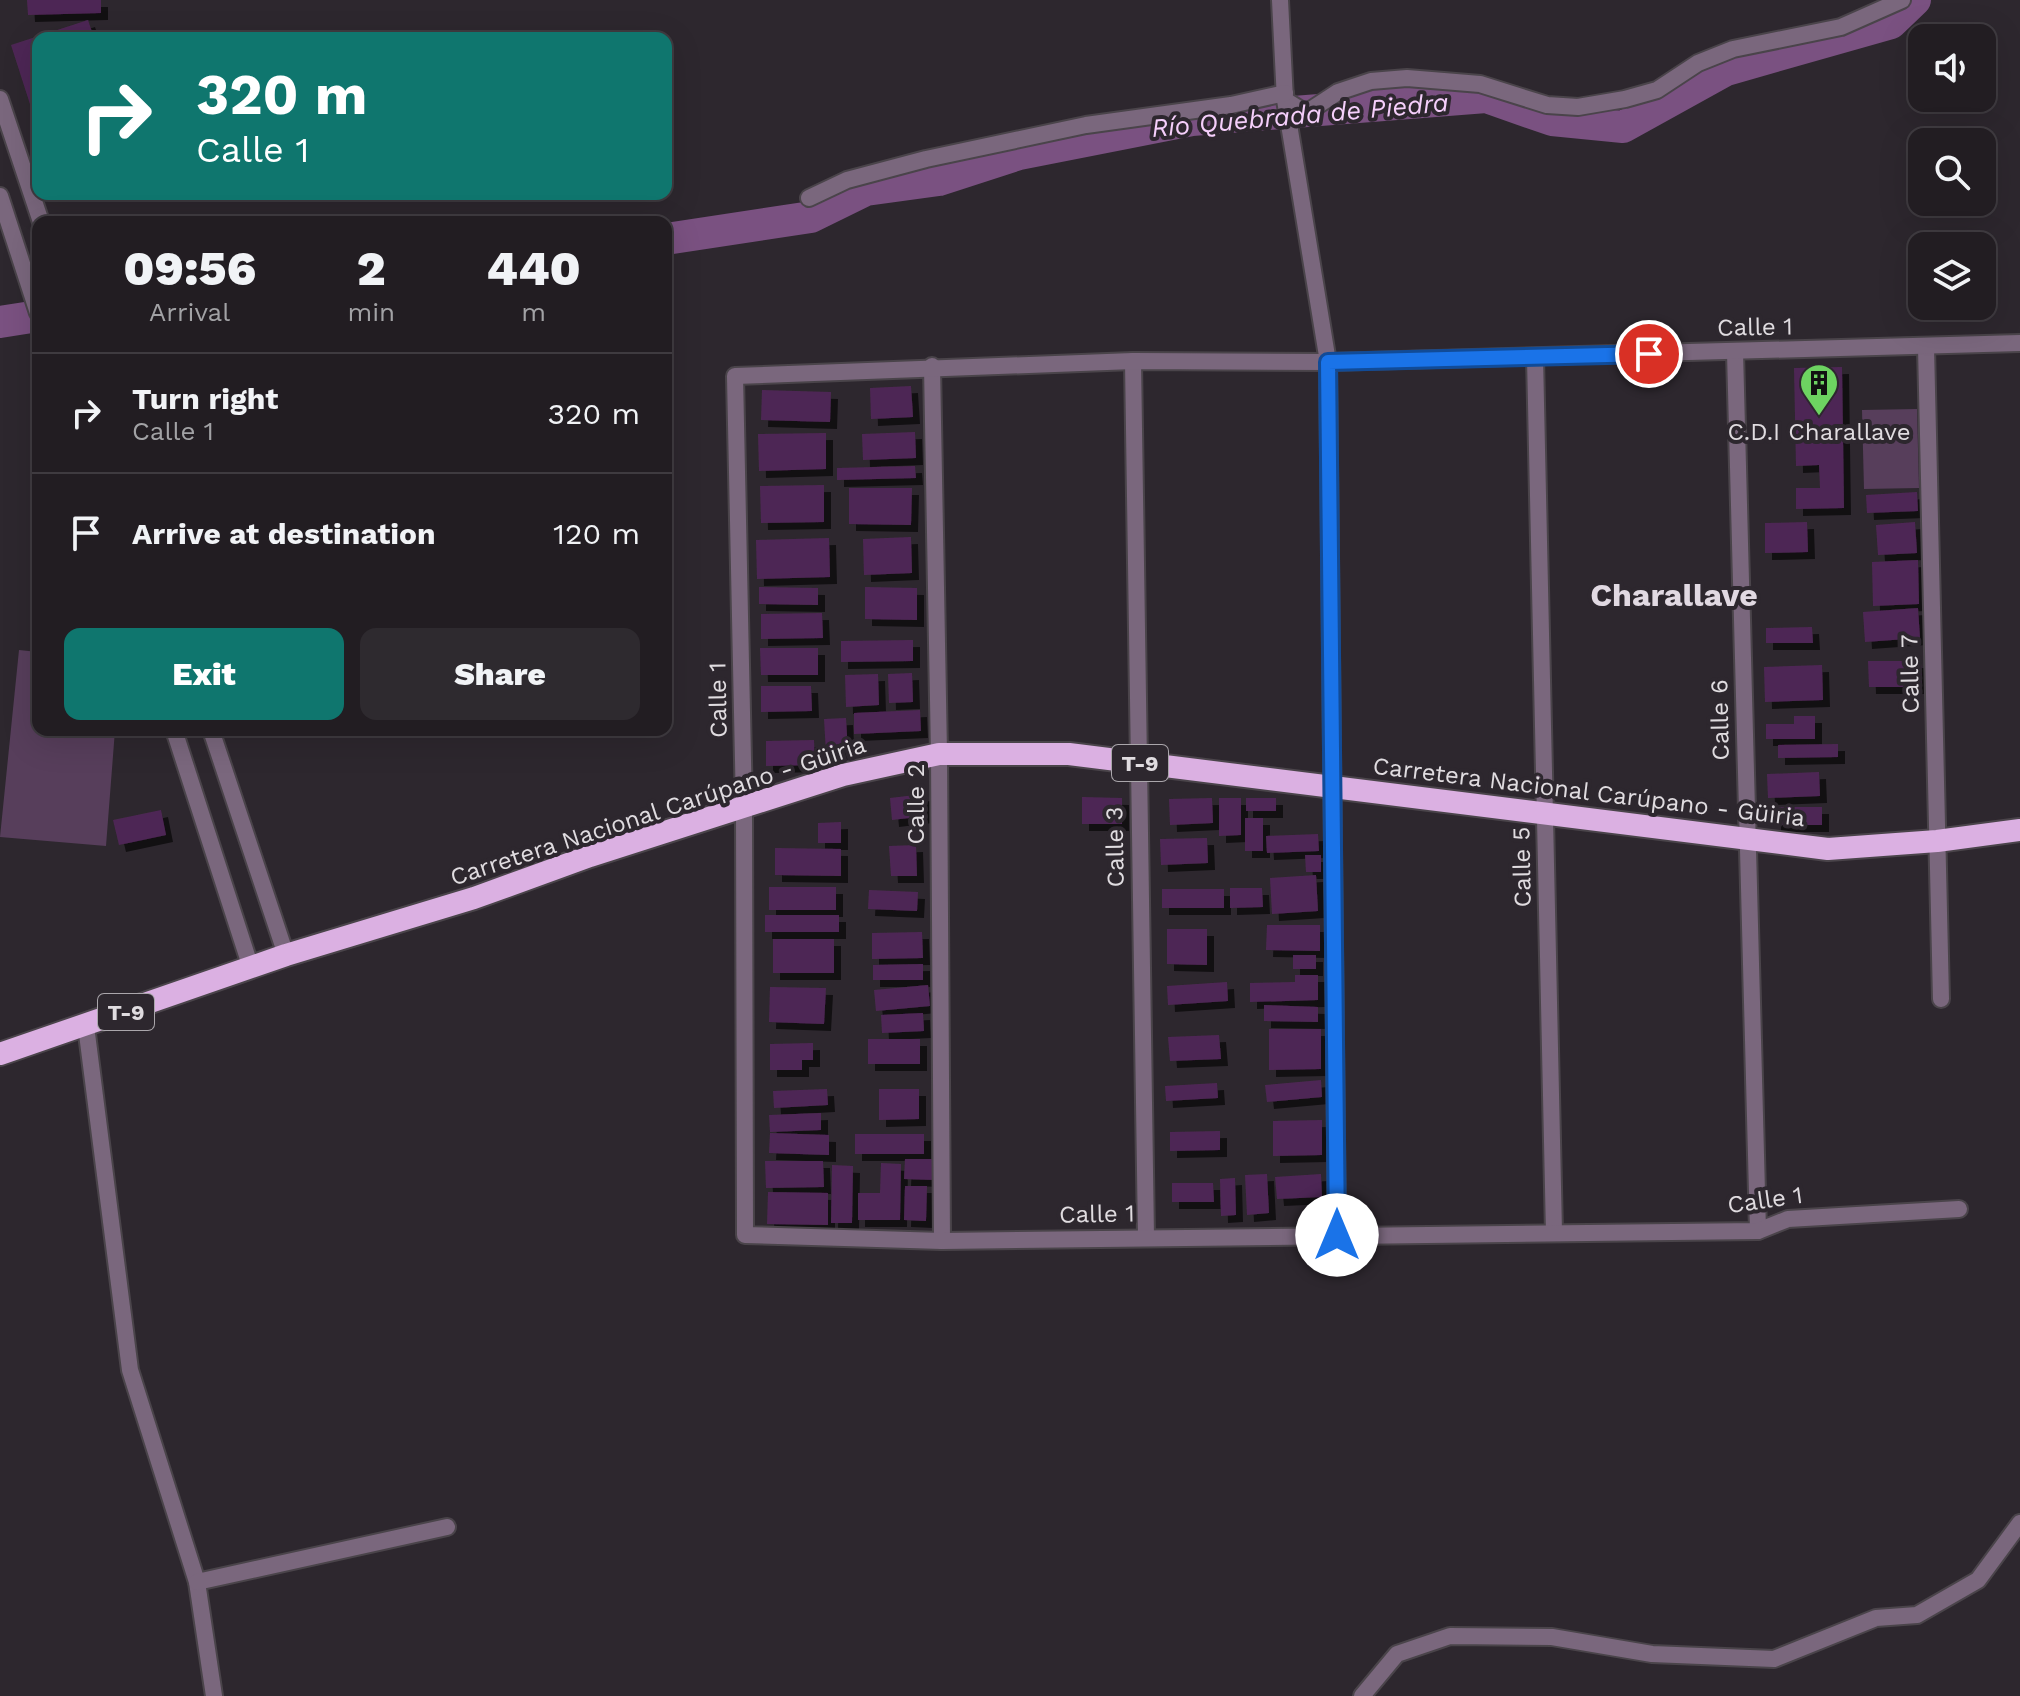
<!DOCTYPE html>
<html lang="en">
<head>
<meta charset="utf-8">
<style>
	:root { --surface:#221d22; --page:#2e2a2f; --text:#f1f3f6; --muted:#a2a2a5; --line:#3f3b40; --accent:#0f766e }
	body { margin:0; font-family:"Work Sans",sans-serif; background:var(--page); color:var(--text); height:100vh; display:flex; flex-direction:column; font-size:30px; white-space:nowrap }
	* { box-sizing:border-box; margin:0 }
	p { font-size:26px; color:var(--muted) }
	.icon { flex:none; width:44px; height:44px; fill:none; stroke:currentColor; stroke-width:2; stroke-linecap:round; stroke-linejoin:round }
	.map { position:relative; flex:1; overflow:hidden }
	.side { position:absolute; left:32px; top:216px; width:640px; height:520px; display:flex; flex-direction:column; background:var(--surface); border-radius:16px; box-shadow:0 8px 32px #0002,0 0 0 2px var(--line) }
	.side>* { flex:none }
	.hud { position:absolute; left:32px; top:32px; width:640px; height:168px; border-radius:16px; box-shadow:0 8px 32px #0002,0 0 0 2px var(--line); background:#0f766e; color:#fff; overflow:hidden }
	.buttons { position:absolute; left:1908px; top:24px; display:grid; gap:16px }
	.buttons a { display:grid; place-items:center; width:88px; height:88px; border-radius:16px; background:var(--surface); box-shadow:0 8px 32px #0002,0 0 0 2px var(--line); font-size:40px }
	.pin { position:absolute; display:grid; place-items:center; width:68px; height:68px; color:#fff; margin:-34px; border:4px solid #fff; border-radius:50%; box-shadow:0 2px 8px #0007 }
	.me { position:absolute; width:88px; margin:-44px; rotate:0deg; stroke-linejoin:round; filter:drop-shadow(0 0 6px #0008) }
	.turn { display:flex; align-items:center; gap:28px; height:168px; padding:0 32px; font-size:36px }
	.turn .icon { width:104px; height:104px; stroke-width:2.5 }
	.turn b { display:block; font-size:56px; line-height:68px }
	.eta { display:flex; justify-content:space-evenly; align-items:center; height:136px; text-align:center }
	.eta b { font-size:48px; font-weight:800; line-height:56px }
	.button { display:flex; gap:16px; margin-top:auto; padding:16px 32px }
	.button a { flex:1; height:92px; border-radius:16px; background:var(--accent); color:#fff; font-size:32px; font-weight:800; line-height:92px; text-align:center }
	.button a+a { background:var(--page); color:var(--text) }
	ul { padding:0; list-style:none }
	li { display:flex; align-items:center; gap:24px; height:120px; padding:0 32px; border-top:2px solid var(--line) }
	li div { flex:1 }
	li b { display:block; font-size:30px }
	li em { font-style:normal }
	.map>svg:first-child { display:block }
	.green { fill:#573e5b }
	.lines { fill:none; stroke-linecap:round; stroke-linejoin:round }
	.river { stroke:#7a5181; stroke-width:32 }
	.building { fill:#4e2754; filter:url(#shadow) }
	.minor-casing { stroke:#4a444a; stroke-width:20 }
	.trunk-casing { stroke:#4a444a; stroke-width:26 }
	.minor { stroke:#7a677d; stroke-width:16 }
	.trunk { stroke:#dbb0e2; stroke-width:22 }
	.route-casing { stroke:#114b97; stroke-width:20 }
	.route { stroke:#1a73e8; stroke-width:14 }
	.labels { text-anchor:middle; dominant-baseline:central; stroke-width:8; stroke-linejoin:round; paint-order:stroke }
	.shield { fill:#2d272e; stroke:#aaa6ab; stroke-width:2 }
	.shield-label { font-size:22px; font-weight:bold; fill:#e0dce0 }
	.street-label { font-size:24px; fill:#e0dce0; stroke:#2d272e }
	.poi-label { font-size:24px; fill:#e0dce0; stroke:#2d272e }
	.water-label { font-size:26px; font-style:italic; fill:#f5cffb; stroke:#2d272e }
	.district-label { font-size:32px; font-weight:bold; fill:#e1d9e2; stroke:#2d272e }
</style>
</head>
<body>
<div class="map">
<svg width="2020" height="1696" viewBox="0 0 2020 1696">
	<defs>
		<filter id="shadow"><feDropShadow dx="7" dy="7" stdDeviation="0" flood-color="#0009"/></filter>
	</defs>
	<rect width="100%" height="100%" fill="#2d272e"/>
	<g class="green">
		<polygon points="1917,409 1919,488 1864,489 1862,410"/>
		<polygon points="19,650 38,652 38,730 115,730 106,846 0,837"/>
	</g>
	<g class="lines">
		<g class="river">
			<polyline points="666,239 811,217 866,190 939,180 1019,154 1192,120 1486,97 1552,120 1623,127 1726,70 1891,23 1915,0"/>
			<polyline points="0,322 38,316"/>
		</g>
	</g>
	<g class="building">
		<polygon points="27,0 101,0 101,13 28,15"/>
		<polygon points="88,20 94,38 38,38 37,126 11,45"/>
		<polygon points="1842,367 1844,508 1796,509 1796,488 1820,488 1819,465 1796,466 1794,368"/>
		<polygon points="911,386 913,417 871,419 870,388"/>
		<polygon points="762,390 831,392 830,422 761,420"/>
		<polygon points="915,432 916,458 863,460 862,434"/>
		<polygon points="826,433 826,469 759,471 758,434"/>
		<polygon points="915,466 916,478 837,480 837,468"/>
		<polygon points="824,485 824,522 761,523 760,486"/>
		<polygon points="849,488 912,488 911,525 849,524"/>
		<polygon points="1917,492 1918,511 1867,513 1866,495"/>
		<polygon points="1807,522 1808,552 1765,553 1765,523"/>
		<polygon points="1915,522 1917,553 1878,555 1876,525"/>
		<polygon points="911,537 912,573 864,575 863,539"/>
		<polygon points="829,538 830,577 757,579 756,540"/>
		<polygon points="1918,560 1919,604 1873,606 1872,562"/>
		<polygon points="759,587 818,588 818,605 759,604"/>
		<polygon points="865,587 917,588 917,620 865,619"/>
		<polygon points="1918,608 1920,638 1865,642 1863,612"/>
		<polygon points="822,613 823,638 761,639 761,614"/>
		<polygon points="1812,627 1813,643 1766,643 1766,628"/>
		<polygon points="913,640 913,661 841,662 841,641"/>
		<polygon points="760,648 818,648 818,675 761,675"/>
		<polygon points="1868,661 1921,661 1922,687 1869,687"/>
		<polygon points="1822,665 1823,700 1765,702 1764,667"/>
		<polygon points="912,673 913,702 889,703 888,674"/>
		<polygon points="878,674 879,705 846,707 845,675"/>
		<polygon points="761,686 811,686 812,711 761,712"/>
		<polygon points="920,710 921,731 854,734 854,713"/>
		<polygon points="1794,716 1815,716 1815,739 1766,739 1766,724 1794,724"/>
		<polygon points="846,718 848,752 826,753 824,719"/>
		<polygon points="814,740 815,765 766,766 766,741"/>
		<polygon points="1838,744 1838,757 1778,758 1778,745"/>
		<polygon points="1819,772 1820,796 1768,798 1767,774"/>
		<polygon points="924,794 926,816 892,820 890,798"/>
		<polygon points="1082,797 1122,798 1122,824 1082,824"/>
		<polygon points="1212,798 1213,823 1170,825 1169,799"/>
		<polygon points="1219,798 1241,798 1241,835 1219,836"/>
		<rect x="1246" y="798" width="30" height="13"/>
		<rect x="1774" y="807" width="48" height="18"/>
		<polygon points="161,810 166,835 119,845 113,820"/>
		<rect x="1245" y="818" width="18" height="33"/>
		<polygon points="841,822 841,843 818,843 818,823"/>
		<polygon points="1318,834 1319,851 1267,853 1266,836"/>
		<polygon points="1207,838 1208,863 1161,865 1160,839"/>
		<polygon points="916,845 917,876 891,876 889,846"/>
		<polygon points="775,848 841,849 841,876 775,875"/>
		<polygon points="1305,855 1321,855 1321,872 1306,872"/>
		<polygon points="1316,875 1318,911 1272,914 1270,878"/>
		<rect x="769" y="887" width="67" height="23"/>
		<polygon points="1230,888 1262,888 1263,907 1230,908"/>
		<rect x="1162" y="889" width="62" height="19"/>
		<polygon points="869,890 918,892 917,911 868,909"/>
		<rect x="765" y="915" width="74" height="17"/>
		<polygon points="1267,925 1320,925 1320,951 1266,950"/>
		<polygon points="1167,929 1207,929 1207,965 1167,964"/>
		<polygon points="922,932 923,958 872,959 872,933"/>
		<rect x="773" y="939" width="61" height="34"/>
		<rect x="1293" y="955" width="23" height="14"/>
		<polygon points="923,964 923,980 873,980 873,965"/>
		<polygon points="1295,975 1318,975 1318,1000 1250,1002 1250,983 1295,982"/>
		<polygon points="1227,982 1228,1001 1168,1005 1167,986"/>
		<polygon points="928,985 930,1006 876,1011 874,990"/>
		<polygon points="770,987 826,988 824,1024 769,1022"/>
		<polygon points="1264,1005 1318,1007 1318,1022 1264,1021"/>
		<polygon points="923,1013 924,1031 882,1033 881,1015"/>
		<polygon points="1269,1029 1321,1029 1321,1069 1269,1070"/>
		<polygon points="1219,1035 1221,1059 1170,1061 1168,1037"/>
		<rect x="868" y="1039" width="52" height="25"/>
		<polygon points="813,1043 813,1060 802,1060 802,1070 770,1070 770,1044"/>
		<polygon points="1321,1080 1322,1097 1267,1102 1265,1085"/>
		<polygon points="1217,1083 1218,1098 1166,1101 1165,1086"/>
		<polygon points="827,1089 828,1105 774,1108 773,1091"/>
		<polygon points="879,1089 919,1089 919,1119 879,1120"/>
		<polygon points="821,1113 821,1130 770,1132 769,1115"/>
		<polygon points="1322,1120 1322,1155 1273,1156 1273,1121"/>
		<polygon points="1220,1131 1220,1150 1170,1151 1170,1132"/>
		<polygon points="770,1133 829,1135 829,1155 769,1153"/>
		<rect x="855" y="1134" width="69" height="20"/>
		<polygon points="905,1159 935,1159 935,1180 904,1179"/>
		<polygon points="765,1161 823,1161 824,1187 766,1188"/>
		<polygon points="881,1163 901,1164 900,1220 858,1220 858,1193 880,1193"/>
		<polygon points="832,1165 853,1166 852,1223 831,1223"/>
		<polygon points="1267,1174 1269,1213 1247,1215 1245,1175"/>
		<polygon points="1321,1174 1322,1197 1277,1199 1275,1177"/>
		<polygon points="1235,1178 1236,1215 1221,1216 1220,1179"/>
		<polygon points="1172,1183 1213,1183 1214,1202 1172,1202"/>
		<polygon points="905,1186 927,1186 926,1221 904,1220"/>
		<polygon points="768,1192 828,1193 828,1225 767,1224"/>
	</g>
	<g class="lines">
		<defs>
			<g id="minor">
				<polyline points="1280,0 1285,100 1328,362 1337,1235"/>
				<polyline points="0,99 41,222"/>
				<polyline points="1285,100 1306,113 1338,92 1371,81 1407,78 1480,84 1547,105 1578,107 1625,99 1657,90 1698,63 1733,49 1841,27 1902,0"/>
				<polyline points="0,196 38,313"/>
				<polyline points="809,198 847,180 926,159 1086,125 1231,105 1285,93"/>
				<polyline points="1926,347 1941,999"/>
				<polyline points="1735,352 1758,1231"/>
				<polyline points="1535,357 1554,1233"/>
				<polyline points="1133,361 1146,1237"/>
				<polyline points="932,366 939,754 942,1241"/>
				<polyline points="174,730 251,968"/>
				<polyline points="211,730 286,955"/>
				<polyline points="86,1026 130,1370 197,1582 214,1696"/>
				<polyline points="1959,1209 1788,1219 1758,1231 942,1241 745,1235 744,808 735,376 1133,361 1328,362 2020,343"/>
				<polyline points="197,1582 447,1527"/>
				<polyline points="1362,1696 1397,1654 1450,1636 1552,1637 1652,1654 1774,1659 1876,1618 1917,1615 1978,1580 2020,1523"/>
			</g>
			<polyline id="trunk" points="0,1054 286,955 474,898 590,856 843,775 939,754 1069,754 1828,849 1937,841 2020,830"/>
		</defs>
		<use href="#minor" class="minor-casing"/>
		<use href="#trunk" class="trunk-casing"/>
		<use href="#minor" class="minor"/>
		<use href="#trunk" class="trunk"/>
	</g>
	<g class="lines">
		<defs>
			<polyline id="route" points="1337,1235 1328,362 1649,354"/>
		</defs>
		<use href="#route" class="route-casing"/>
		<use href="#route" class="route"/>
	</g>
	<defs>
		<symbol id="building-pin" viewBox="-11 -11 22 30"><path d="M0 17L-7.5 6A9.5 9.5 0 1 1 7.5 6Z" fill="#6dd361" stroke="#2d272e"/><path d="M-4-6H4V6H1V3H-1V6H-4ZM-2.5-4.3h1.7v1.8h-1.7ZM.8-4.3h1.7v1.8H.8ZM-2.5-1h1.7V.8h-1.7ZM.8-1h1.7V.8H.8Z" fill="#111"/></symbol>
	</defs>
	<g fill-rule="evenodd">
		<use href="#building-pin" x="1797" y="361" width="44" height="60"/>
	</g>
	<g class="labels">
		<g class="shield">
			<rect x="1112" y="745" width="56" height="36" rx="6"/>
			<rect x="98" y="994" width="56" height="36" rx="6"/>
		</g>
		<g class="shield-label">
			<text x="1140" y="763">T-9</text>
			<text x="126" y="1012">T-9</text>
		</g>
		<g class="street-label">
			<text transform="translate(1755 327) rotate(-1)">Calle 1</text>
			<text transform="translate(1910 674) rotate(-91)">Calle 7</text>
			<text transform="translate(718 700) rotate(-91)">Calle 1</text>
			<text transform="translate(1720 720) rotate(-91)">Calle 6</text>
			<text transform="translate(1589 792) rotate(7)">Carretera Nacional Carúpano - Güiria</text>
			<text transform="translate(916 804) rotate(-90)">Calle 2</text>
			<text transform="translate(658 811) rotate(-18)">Carretera Nacional Carúpano - Güiria</text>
			<text transform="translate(1115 847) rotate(-91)">Calle 3</text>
			<text transform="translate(1522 867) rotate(-91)">Calle 5</text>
			<text transform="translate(1765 1200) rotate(-8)">Calle 1</text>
			<text transform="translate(1097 1214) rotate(-1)">Calle 1</text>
		</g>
		<g class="poi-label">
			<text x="1819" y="432">C.D.I Charallave</text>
		</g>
		<g class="water-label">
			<text transform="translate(1300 115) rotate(-5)">Río Quebrada de Piedra</text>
		</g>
		<g class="district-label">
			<text x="1674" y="595">Charallave</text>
		</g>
	</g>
</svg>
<div class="buttons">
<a><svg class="icon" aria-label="sound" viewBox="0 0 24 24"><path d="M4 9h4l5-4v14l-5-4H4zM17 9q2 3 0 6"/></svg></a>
<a><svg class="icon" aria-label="search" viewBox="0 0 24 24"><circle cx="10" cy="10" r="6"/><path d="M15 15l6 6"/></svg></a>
<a><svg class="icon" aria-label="layers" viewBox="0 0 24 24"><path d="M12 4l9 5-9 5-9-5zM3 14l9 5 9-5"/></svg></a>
</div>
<div class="pin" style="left:1649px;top:354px;background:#d93025"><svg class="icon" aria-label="arrive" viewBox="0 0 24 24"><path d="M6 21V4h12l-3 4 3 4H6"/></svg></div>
<svg class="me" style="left:1337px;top:1235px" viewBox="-20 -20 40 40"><circle r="19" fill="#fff"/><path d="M0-13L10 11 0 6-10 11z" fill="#1a73e8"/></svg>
<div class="hud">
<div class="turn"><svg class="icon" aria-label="right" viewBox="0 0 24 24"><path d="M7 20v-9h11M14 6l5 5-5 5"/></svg><div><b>320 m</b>Calle 1</div></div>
</div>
<section class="side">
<div class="eta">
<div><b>09:56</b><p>Arrival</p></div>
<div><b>2</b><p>min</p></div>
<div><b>440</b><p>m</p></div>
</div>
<ul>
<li><svg class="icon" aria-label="right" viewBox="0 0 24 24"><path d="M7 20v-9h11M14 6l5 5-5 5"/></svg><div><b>Turn right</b><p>Calle 1</p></div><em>320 m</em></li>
<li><svg class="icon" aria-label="arrive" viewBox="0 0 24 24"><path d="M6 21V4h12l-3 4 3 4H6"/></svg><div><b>Arrive at destination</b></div><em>120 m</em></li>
</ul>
<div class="button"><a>Exit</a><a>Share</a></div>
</section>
</div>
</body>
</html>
